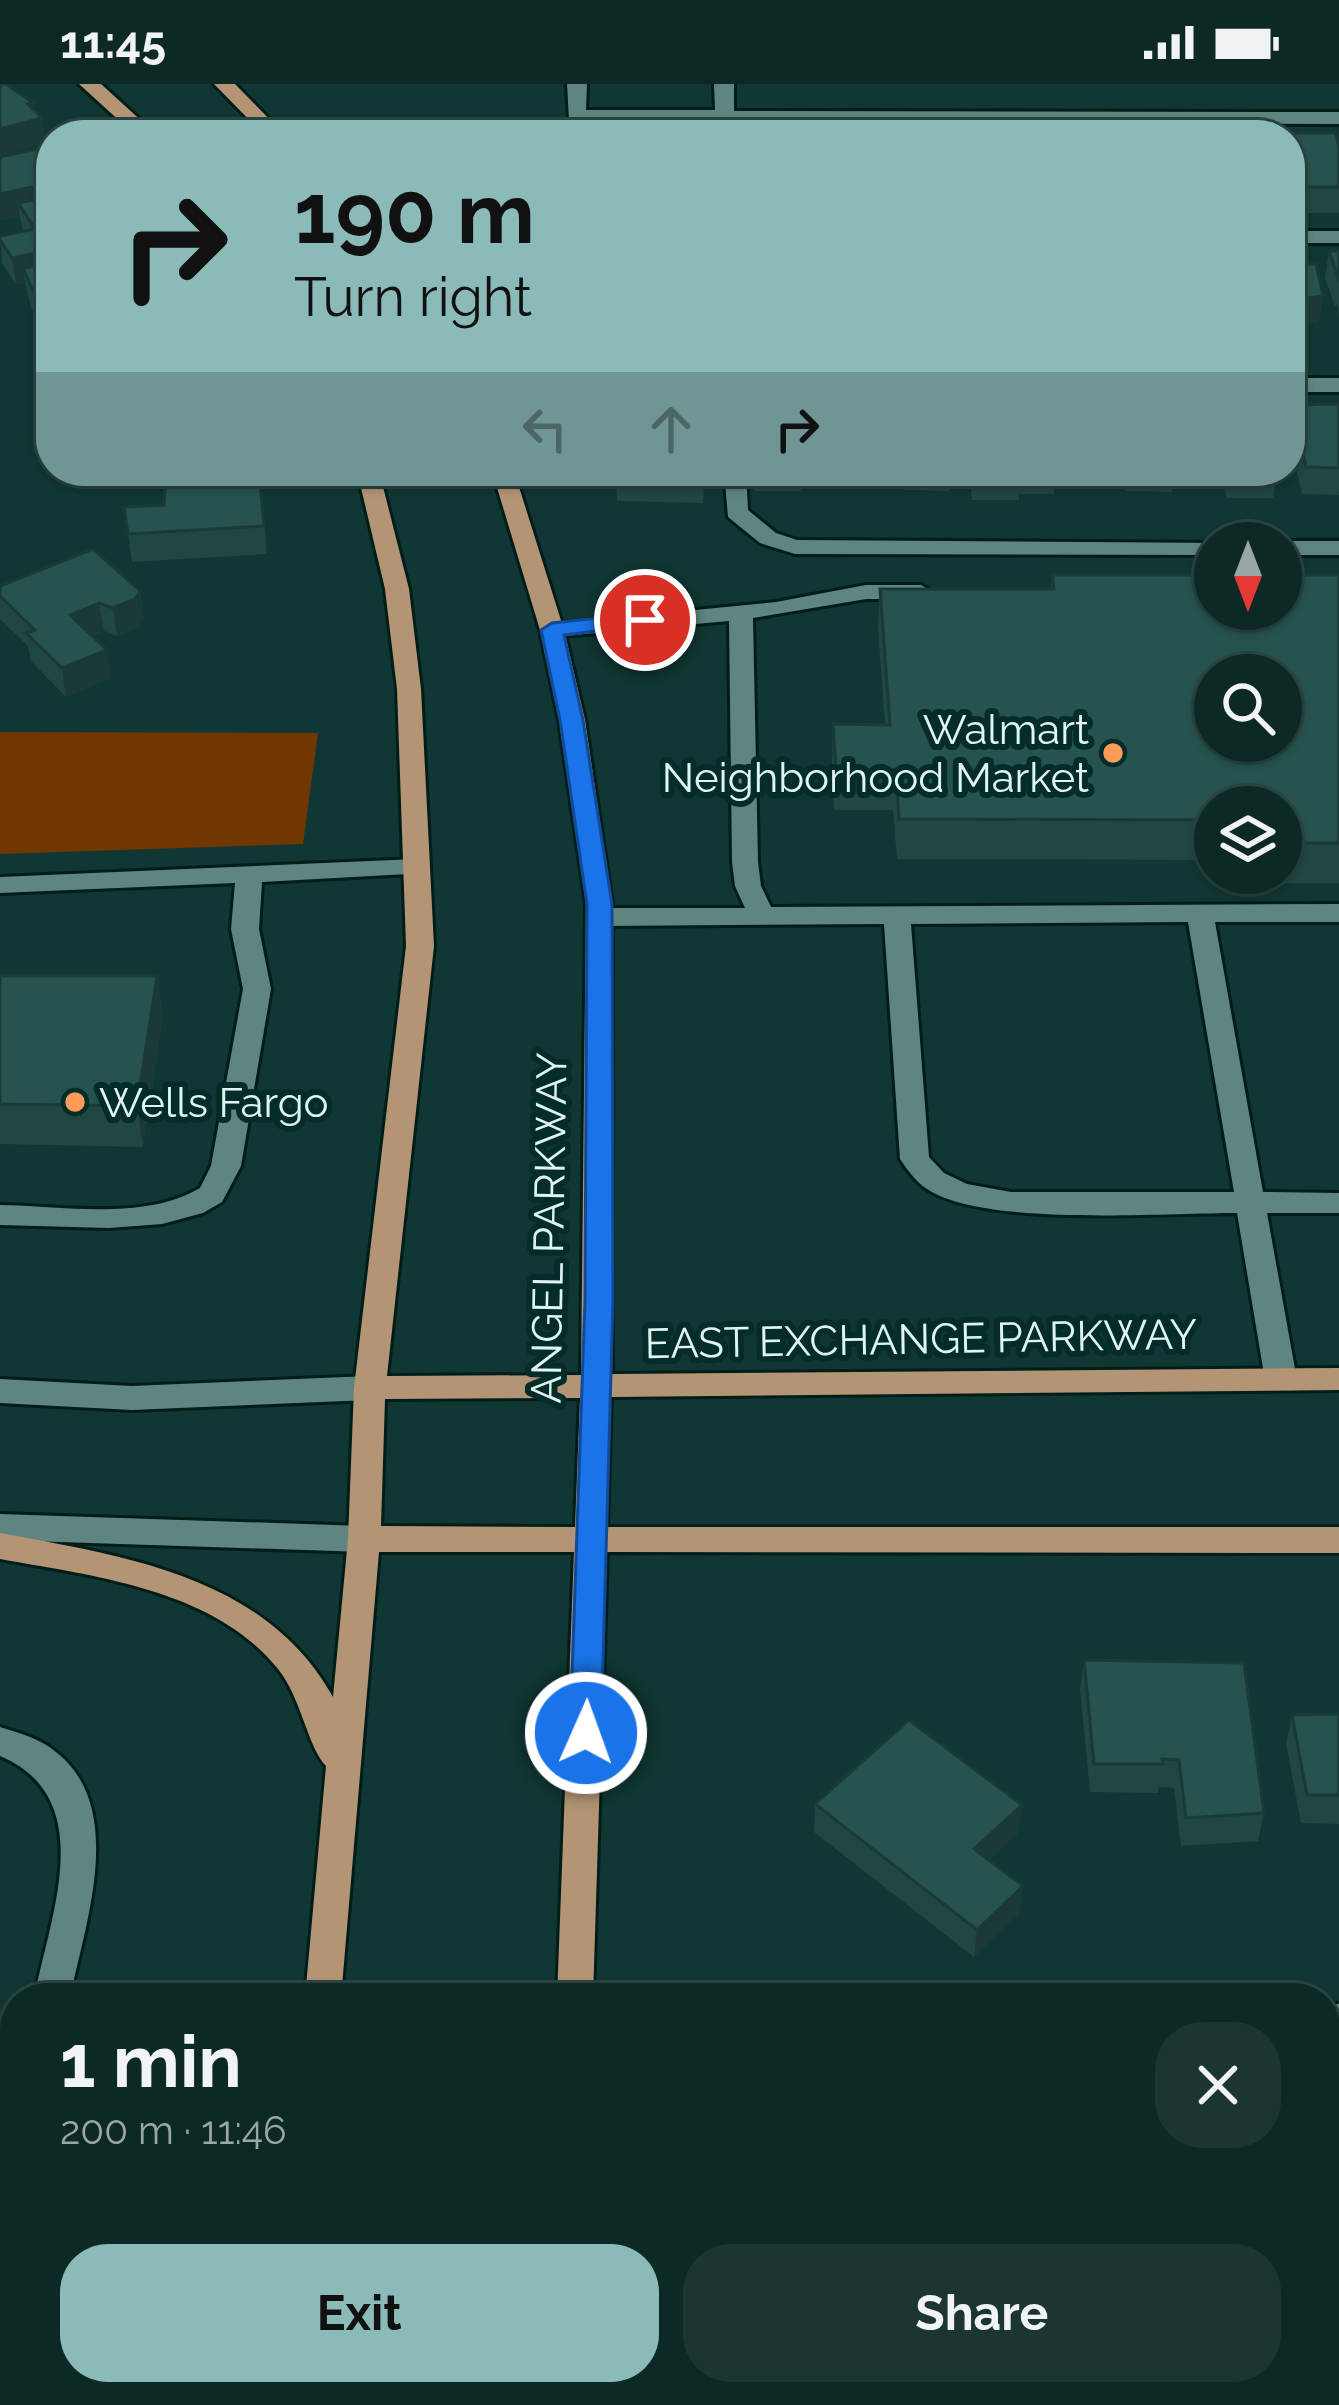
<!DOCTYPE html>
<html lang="en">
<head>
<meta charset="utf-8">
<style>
	:root { --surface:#0c2926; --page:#1a3532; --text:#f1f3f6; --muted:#9aa6a7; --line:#2c4543; --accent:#8bbbb9 }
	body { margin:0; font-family:Raleway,sans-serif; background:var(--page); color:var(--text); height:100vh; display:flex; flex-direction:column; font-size:45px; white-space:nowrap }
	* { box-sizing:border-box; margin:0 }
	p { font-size:39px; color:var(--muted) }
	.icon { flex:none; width:66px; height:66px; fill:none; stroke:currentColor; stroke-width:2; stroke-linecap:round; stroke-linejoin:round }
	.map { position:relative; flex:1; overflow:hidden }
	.drawer { position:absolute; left:0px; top:1899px; width:1341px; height:423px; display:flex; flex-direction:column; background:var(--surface); border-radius:48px 48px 0 0; box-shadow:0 3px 9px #0004,0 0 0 3px var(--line) }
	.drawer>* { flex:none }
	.guide { position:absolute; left:36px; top:36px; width:1269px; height:366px; border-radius:48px; box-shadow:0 3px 9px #0004,0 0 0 3px var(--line); background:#8bbbb9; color:#111; overflow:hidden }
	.needle { width:78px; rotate:180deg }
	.buttons { position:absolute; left:1194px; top:438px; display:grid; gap:24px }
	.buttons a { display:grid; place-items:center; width:108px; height:108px; border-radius:50%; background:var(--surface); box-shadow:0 3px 9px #0004,0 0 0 3px var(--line); font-size:60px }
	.pin { position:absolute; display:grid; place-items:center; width:102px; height:102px; color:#fff; margin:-51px; border:6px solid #fff; border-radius:50%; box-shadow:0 3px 12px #0007 }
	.me { position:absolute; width:132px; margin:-66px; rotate:2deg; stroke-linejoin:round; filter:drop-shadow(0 0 9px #0008) }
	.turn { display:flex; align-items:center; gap:42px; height:252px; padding:0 60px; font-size:54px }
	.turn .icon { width:156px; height:156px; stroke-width:2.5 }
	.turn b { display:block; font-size:84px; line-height:102px }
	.lanes { display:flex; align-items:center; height:114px; padding:0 60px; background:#0003; justify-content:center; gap:60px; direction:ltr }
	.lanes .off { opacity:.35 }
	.round { display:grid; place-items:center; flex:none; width:126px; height:126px; border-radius:48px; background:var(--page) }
	.head { display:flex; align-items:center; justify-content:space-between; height:204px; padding:0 60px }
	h1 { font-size:72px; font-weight:700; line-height:90px }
	.button { display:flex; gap:24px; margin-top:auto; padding:24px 60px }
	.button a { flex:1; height:138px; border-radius:48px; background:var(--accent); color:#111; font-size:48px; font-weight:700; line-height:138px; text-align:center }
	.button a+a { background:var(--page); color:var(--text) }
	.status { display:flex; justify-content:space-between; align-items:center; height:84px; padding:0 60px; background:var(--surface); direction:ltr }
	.status svg { height:33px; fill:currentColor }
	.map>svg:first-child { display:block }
	.green { fill:#713700 }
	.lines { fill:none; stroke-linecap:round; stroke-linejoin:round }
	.minor-casing { stroke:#011d1a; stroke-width:6 }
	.major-casing { stroke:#011d1a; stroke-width:6 }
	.minor { fill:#5f8581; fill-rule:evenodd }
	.major { fill:#b39575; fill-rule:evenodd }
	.wall { fill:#214743 }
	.shaded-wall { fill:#1b3a37 }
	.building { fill:#26534e; stroke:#1b3a37; stroke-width:3; fill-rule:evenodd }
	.route { fill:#1a73e8; stroke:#114b97; stroke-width:3 }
	.poi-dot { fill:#fd9c56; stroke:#042d29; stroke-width:4.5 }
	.labels { text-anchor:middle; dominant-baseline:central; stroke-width:12; stroke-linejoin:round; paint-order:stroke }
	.poi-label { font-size:42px; fill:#e0f4f1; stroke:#042d29; text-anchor:end }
	.street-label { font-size:42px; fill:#e0f4f1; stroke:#042d29 }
</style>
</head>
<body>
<div class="status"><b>11:45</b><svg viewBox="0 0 49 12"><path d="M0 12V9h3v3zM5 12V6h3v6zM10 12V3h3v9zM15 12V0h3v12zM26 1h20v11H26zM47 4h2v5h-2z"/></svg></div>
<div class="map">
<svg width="1339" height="2321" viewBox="0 0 1339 2321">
	<rect width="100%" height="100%" fill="#103733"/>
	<polygon class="green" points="0,648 318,649 303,760 0,770"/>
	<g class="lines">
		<defs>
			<g id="minor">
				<polygon points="567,0 587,0 586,26 715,26 714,0 734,0 734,27 1339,28 1339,40 735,38 735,51 715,51 715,38 569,36"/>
				<rect x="1290" y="147" width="49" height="12"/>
				<rect x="1290" y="294" width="49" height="14"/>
				<polygon points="724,387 746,387 748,426 776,449 797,456 1223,459 1215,459 1215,471 795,470 760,459 728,433"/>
				<polygon points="1281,457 1339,457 1339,471 1281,471 1281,459 1273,459"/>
				<path d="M 866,501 L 921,501 L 933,508 L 921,515 L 866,515 L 753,534 L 758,778 L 761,802 L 771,823 L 1339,820 L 1339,838 L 1215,838 L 1263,1108 L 1339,1109 L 1339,1129 L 1267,1129 L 1297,1296 L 1292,1304 L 1270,1304 L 1265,1296 L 1237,1129 C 1162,1129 993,1142 932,1108 C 918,1101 909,1088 900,1075 L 884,840 L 600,842 L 586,833 L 600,824 L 745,824 L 735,802 L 732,778 L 729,537 L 552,553 L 543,551 L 543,541 L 776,518 ZM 1188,838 L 1234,1108 L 1011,1108 L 967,1100 L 944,1089 L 929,1073 L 911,840 Z"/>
				<path d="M 417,775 L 426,777 L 430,783 L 426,789 L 262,798 L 259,845 L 271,905 L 241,1082 L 222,1118 L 203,1129 L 162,1140 L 109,1144 L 0,1141 L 0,1121 C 63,1122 144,1137 200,1104 L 211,1082 L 243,905 L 231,845 L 235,799 L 0,809 L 0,793 Z"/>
				<polygon points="370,1292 381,1296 386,1304 381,1312 370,1316 132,1326 0,1319 0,1295 132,1302"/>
				<polygon points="0,1430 364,1442 376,1446 380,1455 376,1464 364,1468 0,1456"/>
				<path d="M 0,1643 C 16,1648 38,1654 52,1665 C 129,1720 85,1839 70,1914 L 34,1914 C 50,1832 100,1714 0,1672 Z"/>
				<rect x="1326" y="1920" width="13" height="32"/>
				<polygon points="0,1998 15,1999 15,2033 0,2032"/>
				<polygon points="15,2120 15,2241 0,2249 0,2128"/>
				<polygon points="1199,2307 1239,2307 1240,2321 1200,2321"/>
			</g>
			<g id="major">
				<polygon points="79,0 101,0 157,51 135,51"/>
				<polygon points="214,0 235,0 285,51 264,51"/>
				<path d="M 357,387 L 379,387 L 409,505 L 421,605 L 434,862 L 387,1292 L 581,1291 L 586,820 L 559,636 L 540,546 L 492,387 L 514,387 L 564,546 L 585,636 L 612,820 L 612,1290 L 1339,1284 L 1339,1306 L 611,1313 L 607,1443 L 1339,1443 L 1339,1469 L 607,1468 L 593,1914 L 557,1914 L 574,1468 L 379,1468 L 341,1914 L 305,1914 L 326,1682 C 308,1664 301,1613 278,1585 C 214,1505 93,1492 0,1475 L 0,1449 C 124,1472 266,1492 333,1613 L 348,1455 L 354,1304 L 406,862 L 397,605 L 385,505 ZM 580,1314 L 575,1443 L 381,1442 L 385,1315 Z"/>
				<polygon points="270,2307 310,2307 309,2321 269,2321"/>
				<polygon points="535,2307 575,2307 574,2321 534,2321"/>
			</g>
		</defs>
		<use href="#minor" class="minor-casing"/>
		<use href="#major" class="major-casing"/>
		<use href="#minor" class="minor"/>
		<use href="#major" class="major"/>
	</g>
	<g class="wall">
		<polygon points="1290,51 1339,63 1339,129 1302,129 1296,105 1290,105"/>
		<polygon points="51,62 36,232 31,224 25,199 16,201 2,179 0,152 23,147 20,133 0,137 0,73"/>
		<polygon points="1329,167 1339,167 1339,235 1338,222 1335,222 1325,194"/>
		<polygon points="1290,180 1319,238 1293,242 1292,253 1290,253"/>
		<polygon points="1339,320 1339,411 1302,410 1290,358 1292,321"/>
		<polygon points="259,387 267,470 132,478 124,423 164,421"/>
		<polygon points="616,387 705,387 703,419 617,417"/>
		<polygon points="753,387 802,387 801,407 754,407"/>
		<polygon points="902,387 951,387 950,407 904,406"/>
		<polygon points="969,387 1056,387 1054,410 1019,410 1019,416 972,416"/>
		<polygon points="1122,387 1175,387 1172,408 1125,407"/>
		<polygon points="1182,387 1277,387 1273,414 1227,414 1224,401 1184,401"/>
		<polygon points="1052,491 1339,491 1339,799 1233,799 1231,789 1281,789 1281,723 1215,723 1215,776 897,775 893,726 834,726 832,680 833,640 885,641 878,544 880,505 1051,505"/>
		<polygon points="0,502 140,507 144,535 139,543 117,552 104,547 92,552 111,594 66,613 31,577 28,562 0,535"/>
		<polygon points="0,892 157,892 163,933 143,1063 0,1060"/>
		<polygon points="1084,1576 1264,1729 1258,1757 1181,1762 1174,1704 1159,1703 1158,1709 1090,1708 1080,1605"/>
		<polygon points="1339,1630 1339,1740 1301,1739 1286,1659 1292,1631"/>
		<polygon points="815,1720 1018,1749 989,1776 1023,1802 1019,1829 974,1873 814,1748"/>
	</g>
	<g class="shaded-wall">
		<polygon points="34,19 36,35 42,34 46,59 0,72 0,45 28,20"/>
		<polygon points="51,99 51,126 18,119 20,133 0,137 0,110"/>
		<polygon points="51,166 51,193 23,184 25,199 16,201 12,174"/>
		<polygon points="51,202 51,229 36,232 32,205"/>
		<polygon points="1323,212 1319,238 1293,242 1296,227 1293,216"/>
		<polygon points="140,507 144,535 139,543 117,552 113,524"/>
		<polygon points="99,519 104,547 74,559 70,531"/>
		<polygon points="107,566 111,594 66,613 62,584"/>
		<polygon points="157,892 163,933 143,1063 137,1022"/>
		<polygon points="1022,1721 1018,1749 971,1793 974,1765"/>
		<polygon points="1023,1802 1019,1829 974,1873 977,1846"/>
	</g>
	<g class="building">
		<polygon points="0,0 6,0 34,19 28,20 42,34 0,45"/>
		<polygon points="645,46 694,50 694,51 629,51 645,50"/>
		<polygon points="959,46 959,51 921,51 921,48"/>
		<rect x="757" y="47" width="64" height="4"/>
		<polygon points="1048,47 1075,51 1007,50"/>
		<polygon points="1089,47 1163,49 1164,51 1090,51"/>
		<polygon points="837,49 906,50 906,51 838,51"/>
		<polygon points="1184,49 1252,50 1253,51 1184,51"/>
		<polygon points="1268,49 1336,49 1339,63 1339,103 1306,103 1300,79 1290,79 1290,51 1268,51"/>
		<polygon points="51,62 51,99 0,110 0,73"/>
		<polygon points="51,112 51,166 12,174 0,156 0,152 35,145 18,119"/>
		<polygon points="1329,167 1339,167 1339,196"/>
		<polygon points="51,178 51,202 32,205 23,184"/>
		<polygon points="1290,180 1316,180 1323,212 1293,216 1296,227 1290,226"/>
		<polygon points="1339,320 1339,384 1306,383 1292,321"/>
		<polygon points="197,387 259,387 264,442 128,450 124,423 164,421 166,389"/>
		<polygon points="616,387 703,387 703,392 616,389"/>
		<polygon points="974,387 1021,387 1021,389 974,388"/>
		<polygon points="93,465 140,507 135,515 113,524 99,519 70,531 107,566 62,584 26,549 35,546 0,512 0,502"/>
		<path d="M 1052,491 L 1215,491 L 1215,525 L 1281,525 L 1281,491 L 1339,491 L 1339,759 L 1281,759 L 1281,723 L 1215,723 L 1215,736 L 899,735 L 896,686 L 836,686 L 833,640 L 890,641 L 880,505 L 1054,505 ZM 1215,591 L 1281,591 L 1281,657 L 1215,657 Z"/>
		<polygon points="0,892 157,892 137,1022 0,1020"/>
		<polygon points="1084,1576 1244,1579 1264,1729 1186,1734 1179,1676 1162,1675 1163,1680 1094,1680"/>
		<polygon points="1339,1630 1339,1711 1307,1711 1292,1631"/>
		<polygon points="909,1636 1022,1721 974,1765 1023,1802 977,1846 815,1720"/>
	</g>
	<polygon class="route" points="645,529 656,536 653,540 564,551 583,636 612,820 613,1216 601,1649 597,1658 586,1662 575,1658 570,1649 585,1216 587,820 560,636 541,546 552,539"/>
	<g class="poi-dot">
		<circle cx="1113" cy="669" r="12"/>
		<circle cx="75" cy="1018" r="12"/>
	</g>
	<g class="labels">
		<g class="poi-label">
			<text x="1089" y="645">Walmart<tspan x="1089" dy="48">Neighborhood Market</tspan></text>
			<text x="99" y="1018" text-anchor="start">Wells Fargo</text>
		</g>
		<g class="street-label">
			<text transform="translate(549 1144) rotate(-89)">ANGEL PARKWAY</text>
			<text transform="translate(921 1255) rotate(-1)">EAST EXCHANGE PARKWAY</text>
		</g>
	</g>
</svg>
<div class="buttons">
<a><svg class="needle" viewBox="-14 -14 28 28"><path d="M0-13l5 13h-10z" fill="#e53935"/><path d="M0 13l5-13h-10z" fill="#9aa6a7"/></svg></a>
<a><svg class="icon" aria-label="search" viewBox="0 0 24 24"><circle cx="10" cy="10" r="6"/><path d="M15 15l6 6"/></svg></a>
<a><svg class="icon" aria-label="layers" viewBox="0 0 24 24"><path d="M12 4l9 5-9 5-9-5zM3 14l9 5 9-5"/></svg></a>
</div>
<div class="pin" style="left:645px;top:536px;background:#d93025"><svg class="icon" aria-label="arrive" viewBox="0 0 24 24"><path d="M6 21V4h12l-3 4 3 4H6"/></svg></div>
<svg class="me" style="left:586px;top:1649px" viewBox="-20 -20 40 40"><circle r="17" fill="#1a73e8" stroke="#fff" stroke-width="3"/><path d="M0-11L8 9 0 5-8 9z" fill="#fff"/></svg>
<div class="guide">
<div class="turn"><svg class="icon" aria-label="right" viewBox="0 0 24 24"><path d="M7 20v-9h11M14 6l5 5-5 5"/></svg><div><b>190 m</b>Turn right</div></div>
<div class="lanes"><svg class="icon off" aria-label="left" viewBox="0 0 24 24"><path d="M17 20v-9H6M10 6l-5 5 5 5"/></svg><svg class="icon off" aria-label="ahead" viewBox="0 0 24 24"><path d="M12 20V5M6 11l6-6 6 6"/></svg><svg class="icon" aria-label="right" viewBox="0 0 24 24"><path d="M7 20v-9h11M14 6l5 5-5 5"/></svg></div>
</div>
<section class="drawer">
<div class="head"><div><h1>1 min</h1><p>200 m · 11:46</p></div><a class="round"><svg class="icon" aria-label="close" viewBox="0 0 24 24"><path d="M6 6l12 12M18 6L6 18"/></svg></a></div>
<div class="button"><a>Exit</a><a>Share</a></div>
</section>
</div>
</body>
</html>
